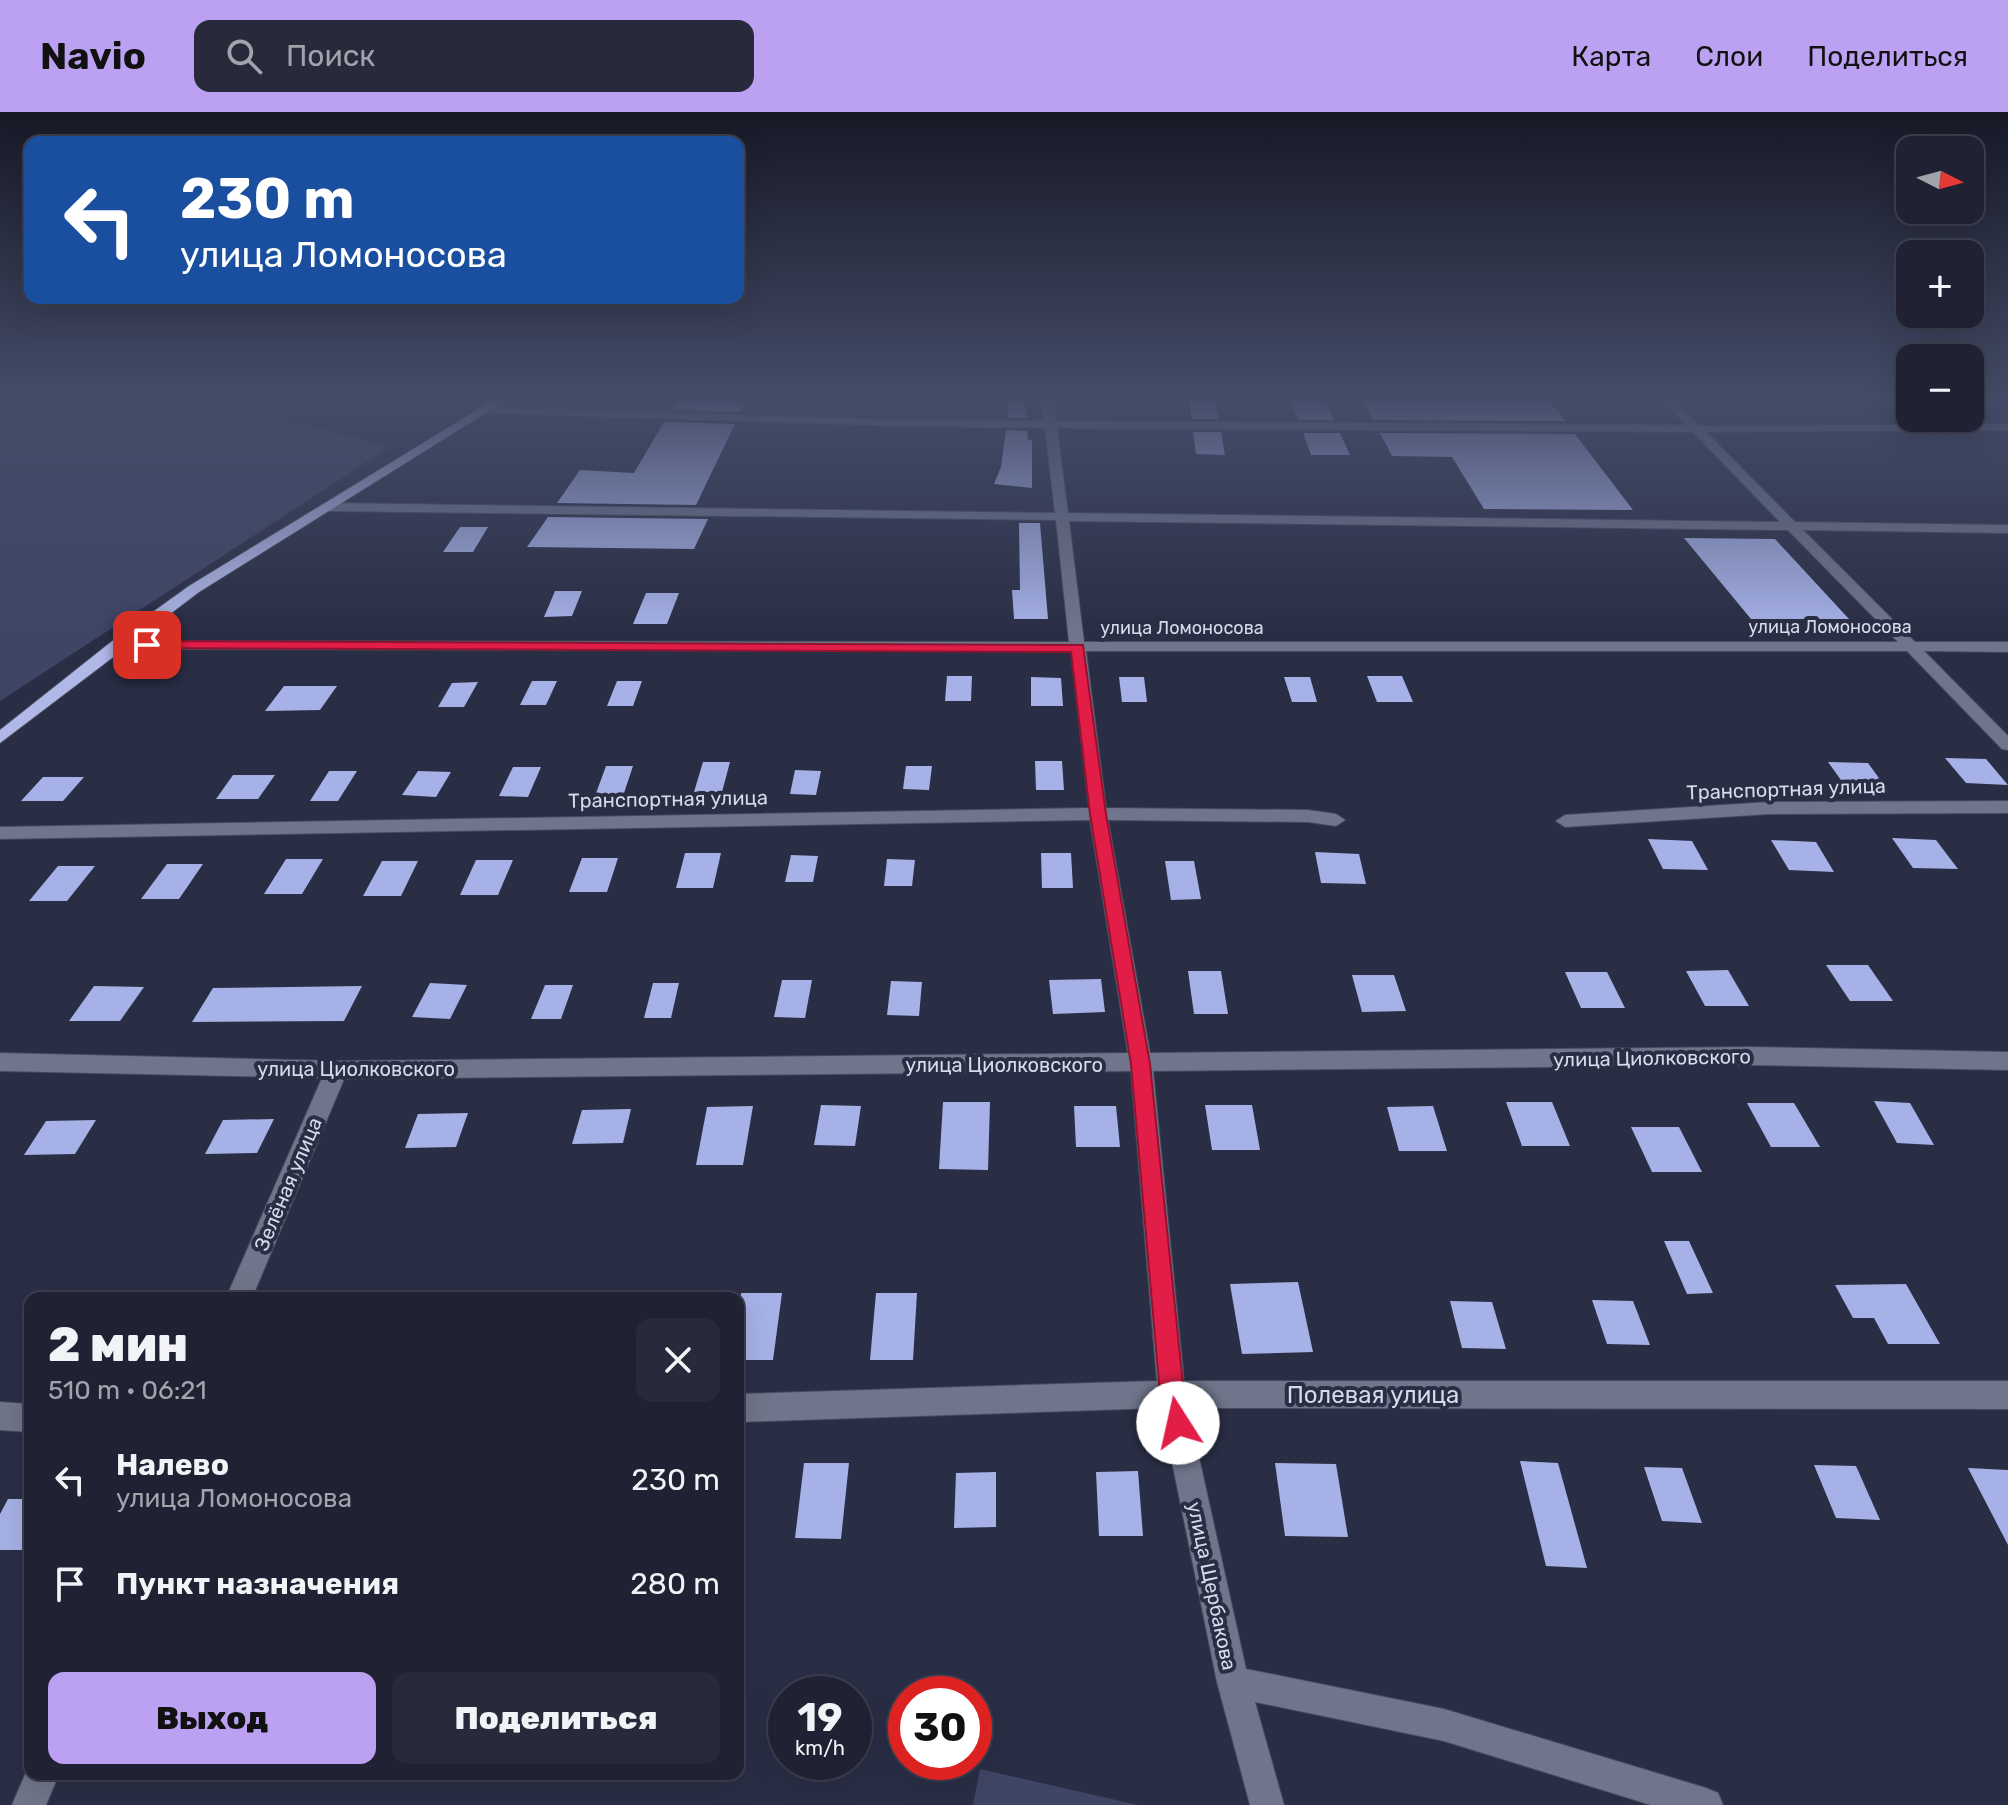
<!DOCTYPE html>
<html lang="ru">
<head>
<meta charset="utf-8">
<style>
	:root { --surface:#202234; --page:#282a3c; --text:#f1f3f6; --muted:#a2a4ac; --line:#3d3f4f; --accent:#bca0f2 }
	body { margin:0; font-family:Rubik,sans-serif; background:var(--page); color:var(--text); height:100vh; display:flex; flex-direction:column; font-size:30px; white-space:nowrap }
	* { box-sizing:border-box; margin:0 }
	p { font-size:26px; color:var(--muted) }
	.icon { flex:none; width:44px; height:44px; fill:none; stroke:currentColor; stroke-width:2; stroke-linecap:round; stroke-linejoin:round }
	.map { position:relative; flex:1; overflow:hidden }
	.side { position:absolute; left:24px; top:1180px; width:720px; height:488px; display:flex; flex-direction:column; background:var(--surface); border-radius:16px; box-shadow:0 8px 32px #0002,0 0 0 2px var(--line) }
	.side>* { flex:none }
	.banner { position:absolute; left:24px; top:24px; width:720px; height:168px; border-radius:16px; box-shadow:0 8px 32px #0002,0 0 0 2px var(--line); background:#1a4fa0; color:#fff; overflow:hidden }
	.needle { width:52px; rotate:96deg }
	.controls { position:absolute; left:1896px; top:24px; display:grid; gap:16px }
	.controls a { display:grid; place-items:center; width:88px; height:88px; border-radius:16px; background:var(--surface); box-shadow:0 8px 32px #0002,0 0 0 2px var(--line); font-size:40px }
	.speed { position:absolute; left:768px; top:1564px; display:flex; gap:16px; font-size:40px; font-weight:700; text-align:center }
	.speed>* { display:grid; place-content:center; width:104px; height:104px; border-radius:50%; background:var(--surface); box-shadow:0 8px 32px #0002,0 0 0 2px var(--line); line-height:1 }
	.speed small { font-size:20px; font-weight:400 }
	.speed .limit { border:12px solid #d22; background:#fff; color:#111 }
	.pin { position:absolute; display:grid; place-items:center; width:68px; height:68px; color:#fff; margin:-34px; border-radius:16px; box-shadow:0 4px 12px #0006 }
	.me { position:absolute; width:88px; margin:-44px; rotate:350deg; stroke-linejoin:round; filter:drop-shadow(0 0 6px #0008) }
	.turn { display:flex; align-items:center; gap:28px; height:168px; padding:0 24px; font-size:36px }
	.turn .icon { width:104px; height:104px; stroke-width:2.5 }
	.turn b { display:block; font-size:56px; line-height:68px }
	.round { display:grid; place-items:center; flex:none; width:84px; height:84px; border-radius:16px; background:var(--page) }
	.headline { display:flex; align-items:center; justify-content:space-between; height:136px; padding:0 24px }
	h1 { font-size:48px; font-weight:800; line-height:60px }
	.action { display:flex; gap:16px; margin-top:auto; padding:16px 24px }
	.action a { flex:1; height:92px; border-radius:16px; background:var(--accent); color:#111; font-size:32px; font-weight:800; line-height:92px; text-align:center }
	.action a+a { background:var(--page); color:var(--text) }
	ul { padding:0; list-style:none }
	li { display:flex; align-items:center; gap:24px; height:104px; padding:0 24px }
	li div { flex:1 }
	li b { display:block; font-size:30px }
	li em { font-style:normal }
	header { display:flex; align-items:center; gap:48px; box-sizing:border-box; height:112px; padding:0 40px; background:var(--accent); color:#111 }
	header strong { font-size:38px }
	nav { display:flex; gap:44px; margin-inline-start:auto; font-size:28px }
	.search { width:560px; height:72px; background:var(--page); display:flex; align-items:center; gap:20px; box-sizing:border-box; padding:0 28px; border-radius:16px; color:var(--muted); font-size:30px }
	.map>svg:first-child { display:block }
	.green { fill:#3f4564 }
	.building { fill:#a6b1e7 }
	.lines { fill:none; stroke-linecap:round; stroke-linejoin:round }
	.minor-casing { stroke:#464a5f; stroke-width:2 }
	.major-casing { stroke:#464a5f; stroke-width:2 }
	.minor { fill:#70758b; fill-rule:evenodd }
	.major { fill:#afb8e7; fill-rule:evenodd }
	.route { fill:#e11d48; stroke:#92132f; stroke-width:2 }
	.labels { text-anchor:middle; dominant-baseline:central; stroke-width:8; stroke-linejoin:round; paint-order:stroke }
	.far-street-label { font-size:18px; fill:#d6dae9; stroke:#2a2e45 }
	.street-label { font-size:20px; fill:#d6dae9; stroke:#2a2e45 }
	.near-street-label { font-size:24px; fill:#d6dae9; stroke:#2a2e45 }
</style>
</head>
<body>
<header>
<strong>Navio</strong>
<div class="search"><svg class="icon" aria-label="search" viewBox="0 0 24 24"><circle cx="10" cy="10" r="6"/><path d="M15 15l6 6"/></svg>Поиск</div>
<nav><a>Карта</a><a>Слои</a><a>Поделиться</a></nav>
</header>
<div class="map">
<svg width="2008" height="1693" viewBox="0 0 2008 1693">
	<rect width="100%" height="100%" fill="#2a2e45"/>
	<g class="green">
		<polygon points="310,284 268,303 390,335 0,589 0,285"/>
		<polygon points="980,1657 1138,1693 973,1693"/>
	</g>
	<g class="building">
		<polygon points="679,284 748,284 740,300 671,298"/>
		<polygon points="1010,284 1025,284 1026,306 1007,306"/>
		<polygon points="1290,286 1324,286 1334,308 1298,308"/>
		<polygon points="1189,287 1215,287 1219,307 1192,307"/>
		<polygon points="1362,287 1548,287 1565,309 1373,308"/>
		<polygon points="664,310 735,312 696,393 557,391 580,358 634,361"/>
		<polygon points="1006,318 1027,319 1028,328 1032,328 1032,376 994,372 1001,355"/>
		<polygon points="1193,320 1221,320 1225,343 1196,342"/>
		<polygon points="1303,321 1340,321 1350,343 1311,343"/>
		<polygon points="1380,321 1575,322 1633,398 1484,397 1452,345 1392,344"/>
		<polygon points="548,405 708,407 694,437 527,435"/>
		<polygon points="1019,411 1040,411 1048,507 1014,507 1012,478 1020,478"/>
		<polygon points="460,415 488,415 473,440 443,440"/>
		<polygon points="1684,426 1775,427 1849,507 1751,507"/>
		<polygon points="555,479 582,479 572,504 544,505"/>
		<polygon points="646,481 679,481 667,512 633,512"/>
		<polygon points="947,564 972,564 971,589 945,589"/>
		<polygon points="1367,564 1402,564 1413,590 1377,590"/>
		<polygon points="1031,565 1061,566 1063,594 1031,594"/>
		<polygon points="1119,565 1144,565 1147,590 1122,590"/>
		<polygon points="1284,565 1310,565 1317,590 1292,590"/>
		<polygon points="532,569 557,569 546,593 520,593"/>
		<polygon points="617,569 642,569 633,594 607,594"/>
		<polygon points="478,570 464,595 438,595 452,571"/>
		<polygon points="284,574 337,574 320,598 265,599"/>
		<polygon points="1945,646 1986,647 2008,673 1966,671"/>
		<polygon points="1035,649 1062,649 1064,678 1036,678"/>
		<polygon points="703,650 730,650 722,680 694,680"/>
		<polygon points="1828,650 1868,651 1887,677 1846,675"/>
		<polygon points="606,654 633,654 623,684 595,684"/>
		<polygon points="906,654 932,654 929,678 903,677"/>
		<polygon points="513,655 541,655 528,685 499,684"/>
		<polygon points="795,658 821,659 816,683 790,682"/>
		<polygon points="329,659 357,659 338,689 310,689"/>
		<polygon points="418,659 451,660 436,685 402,683"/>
		<polygon points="233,663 275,663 258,687 216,687"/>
		<polygon points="43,665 84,665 63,689 21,689"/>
		<polygon points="1892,726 1936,728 1958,757 1913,756"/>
		<polygon points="1648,727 1692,729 1708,758 1663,757"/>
		<polygon points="1771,728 1816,730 1834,760 1789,758"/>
		<polygon points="1315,740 1359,742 1366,772 1321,771"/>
		<polygon points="685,741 721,741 713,776 676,776"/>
		<polygon points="1041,741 1071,741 1073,776 1042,776"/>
		<polygon points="791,743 818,744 813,770 785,770"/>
		<polygon points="582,746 618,746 607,780 569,780"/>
		<polygon points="286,747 323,747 302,782 264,782"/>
		<polygon points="887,747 915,748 912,774 884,774"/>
		<polygon points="476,748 513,748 498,783 460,783"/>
		<polygon points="382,749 418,749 401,784 363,784"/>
		<polygon points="1165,749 1194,749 1201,787 1171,788"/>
		<polygon points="167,752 203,752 179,787 141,787"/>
		<polygon points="58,754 95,754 67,789 29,789"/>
		<polygon points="1826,853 1868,853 1893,889 1850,889"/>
		<polygon points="1728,858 1749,894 1705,894 1686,859"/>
		<polygon points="1188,859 1221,859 1228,902 1194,902"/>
		<polygon points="1565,860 1607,860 1625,896 1581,896"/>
		<polygon points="1352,863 1394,863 1406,899 1362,900"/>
		<polygon points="1101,867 1105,900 1053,902 1049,868"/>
		<polygon points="782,868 812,868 805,906 774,905"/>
		<polygon points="891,869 922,870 919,904 887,903"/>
		<polygon points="430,871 467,873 450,907 412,905"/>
		<polygon points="653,871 679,871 671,906 644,906"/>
		<polygon points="545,873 573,873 561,907 531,907"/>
		<polygon points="94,874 144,875 120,909 69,909"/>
		<polygon points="362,874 344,909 192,910 213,876"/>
		<polygon points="1874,989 1910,991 1934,1033 1897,1031"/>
		<polygon points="943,990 990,990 988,1058 939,1057"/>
		<polygon points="1506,990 1552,990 1570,1034 1522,1034"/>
		<polygon points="1747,991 1794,991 1820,1035 1771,1035"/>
		<polygon points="821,993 861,994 855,1034 814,1033"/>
		<polygon points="1205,993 1252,993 1260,1038 1212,1038"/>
		<polygon points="753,994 743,1053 696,1053 707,995"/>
		<polygon points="1074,994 1116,994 1120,1035 1076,1035"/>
		<polygon points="1433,994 1447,1039 1399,1039 1387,995"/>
		<polygon points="631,997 623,1031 572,1032 582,998"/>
		<polygon points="468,1001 456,1035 405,1036 418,1002"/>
		<polygon points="274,1007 257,1041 205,1042 223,1008"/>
		<polygon points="96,1008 75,1042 24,1043 46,1009"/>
		<polygon points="1631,1015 1679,1015 1702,1060 1652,1060"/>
		<polygon points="1664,1129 1689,1129 1713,1181 1687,1182"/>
		<polygon points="1298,1170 1313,1240 1242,1242 1230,1172"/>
		<polygon points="1906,1172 1940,1232 1888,1232 1874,1206 1853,1206 1835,1173"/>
		<polygon points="741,1181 782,1181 773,1248 738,1248"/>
		<polygon points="876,1181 917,1181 913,1248 870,1248"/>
		<polygon points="1592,1188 1633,1189 1650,1233 1607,1232"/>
		<polygon points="1450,1189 1492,1190 1506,1237 1462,1236"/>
		<polygon points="1520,1349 1558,1351 1587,1456 1546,1454"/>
		<polygon points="804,1351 849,1351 841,1427 795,1426"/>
		<polygon points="1275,1351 1336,1352 1348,1425 1285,1424"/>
		<polygon points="1814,1353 1856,1354 1880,1408 1836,1406"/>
		<polygon points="1644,1355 1682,1356 1702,1411 1662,1409"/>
		<polygon points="1968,1356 2008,1358 2008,1433"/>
		<polygon points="1138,1359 1143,1424 1099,1424 1096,1360"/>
		<polygon points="996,1360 996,1415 954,1416 956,1361"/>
		<polygon points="8,1387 30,1387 30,1438 0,1438 0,1402"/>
	</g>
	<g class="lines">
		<defs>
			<g id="minor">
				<path d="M 1042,284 L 1053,284 L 1056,309 L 1686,313 L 1658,284 L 1670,284 L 1699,314 L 2008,312 L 2008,318 L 1706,320 L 1795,410 L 2008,413 L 2008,421 L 1803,418 L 1915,530 L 2008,530 L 2008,540 L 1924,539 L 2008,624 L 2008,638 L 2002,637 L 1907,539 L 1086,539 L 1106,696 L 1308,698 L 1336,702 L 1345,708 L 1336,714 L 1308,710 L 1108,708 L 1150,941 L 1748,935 L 2008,940 L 2008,958 L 1748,953 L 1153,959 L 1184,1269 L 2008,1269 L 2008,1297 L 1188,1296 L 1246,1557 L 1444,1597 L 1706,1676 L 1718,1681 L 1723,1693 L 1651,1693 L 1444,1629 L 1255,1590 L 1284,1693 L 1250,1693 L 1217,1570 L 1161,1296 L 738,1310 L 738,1282 L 1157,1269 L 1131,959 L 344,967 L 252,1186 L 226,1186 L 322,966 L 0,959 L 0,941 L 337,949 L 1128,941 L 1090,708 L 0,727 L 0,715 L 1089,696 L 1071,539 L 116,537 L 109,533 L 116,529 L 1069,530 L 1056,408 L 328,399 L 322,395 L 328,391 L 1055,401 L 1045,316 L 901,314 L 486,301 L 480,298 L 486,295 L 901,308 L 1044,309 ZM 1057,316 L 1693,320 L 1780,410 L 1068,401 ZM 1069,409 L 1788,418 L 1898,530 L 1084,530 Z"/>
				<polygon points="2008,689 2008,701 1770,702 1565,715 1556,709 1565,703 1770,690"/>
				<polygon points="0,1290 30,1292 30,1320 0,1318"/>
				<polygon points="30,1651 30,1662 59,1662 46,1693 12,1693"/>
			</g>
			<polygon id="major" points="500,284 513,284 199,480 0,631 0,618 111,530 189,474"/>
		</defs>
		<use href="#minor" class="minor-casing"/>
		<use href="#major" class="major-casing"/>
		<use href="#minor" class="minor"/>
		<use href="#major" class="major"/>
	</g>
	<linearGradient id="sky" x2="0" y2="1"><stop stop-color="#171926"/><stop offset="0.55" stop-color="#444c68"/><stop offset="1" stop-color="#444c68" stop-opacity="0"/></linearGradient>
	<rect width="2008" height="521" fill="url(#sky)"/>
	<polygon class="route" points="147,529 1083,533 1106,702 1150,952 1184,1282 1190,1311 1187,1320 1178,1323 1169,1320 1160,1282 1131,952 1090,702 1071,540 142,536 140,533"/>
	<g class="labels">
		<g class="far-street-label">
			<text x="1830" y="515">улица Ломоносова</text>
			<text x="1182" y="516">улица Ломоносова</text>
		</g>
		<g class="street-label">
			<text transform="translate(1786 677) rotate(-2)">Транспортная улица</text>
			<text transform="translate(668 687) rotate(-1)">Транспортная улица</text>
			<text transform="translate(1652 946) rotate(-1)">улица Циолковского</text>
			<text x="1004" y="953">улица Циолковского</text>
			<text x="356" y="957">улица Циолковского</text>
			<text transform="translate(288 1072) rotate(-67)">Зелёная улица</text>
			<text transform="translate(1212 1474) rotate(78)">улица Щербакова</text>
		</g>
		<g class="near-street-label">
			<text x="1373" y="1283">Полевая улица</text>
		</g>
	</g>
</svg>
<div class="controls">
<a><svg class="needle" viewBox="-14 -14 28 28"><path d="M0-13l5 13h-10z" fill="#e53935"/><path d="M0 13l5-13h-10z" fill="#a2a4ac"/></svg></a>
<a>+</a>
<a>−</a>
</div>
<div class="speed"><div>19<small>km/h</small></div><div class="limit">30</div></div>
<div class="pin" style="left:147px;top:533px;background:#d93025"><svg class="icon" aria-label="arrive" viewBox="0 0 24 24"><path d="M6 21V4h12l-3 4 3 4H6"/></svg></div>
<svg class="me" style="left:1178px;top:1311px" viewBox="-20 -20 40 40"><circle r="19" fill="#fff"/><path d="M0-13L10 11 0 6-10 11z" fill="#e11d48"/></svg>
<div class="banner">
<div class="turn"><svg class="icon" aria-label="left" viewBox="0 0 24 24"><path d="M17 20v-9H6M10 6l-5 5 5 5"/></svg><div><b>230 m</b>улица Ломоносова</div></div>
</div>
<section class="side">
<div class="headline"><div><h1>2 мин</h1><p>510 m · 06:21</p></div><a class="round"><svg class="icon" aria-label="close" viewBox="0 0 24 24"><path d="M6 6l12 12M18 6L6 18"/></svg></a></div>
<ul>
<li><svg class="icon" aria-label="left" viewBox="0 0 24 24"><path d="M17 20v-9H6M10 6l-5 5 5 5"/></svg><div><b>Налево</b><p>улица Ломоносова</p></div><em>230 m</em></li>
<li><svg class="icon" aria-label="arrive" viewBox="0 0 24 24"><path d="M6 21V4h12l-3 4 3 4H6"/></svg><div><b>Пункт назначения</b></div><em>280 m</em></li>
</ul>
<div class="action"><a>Выход</a><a>Поделиться</a></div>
</section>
</div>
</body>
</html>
